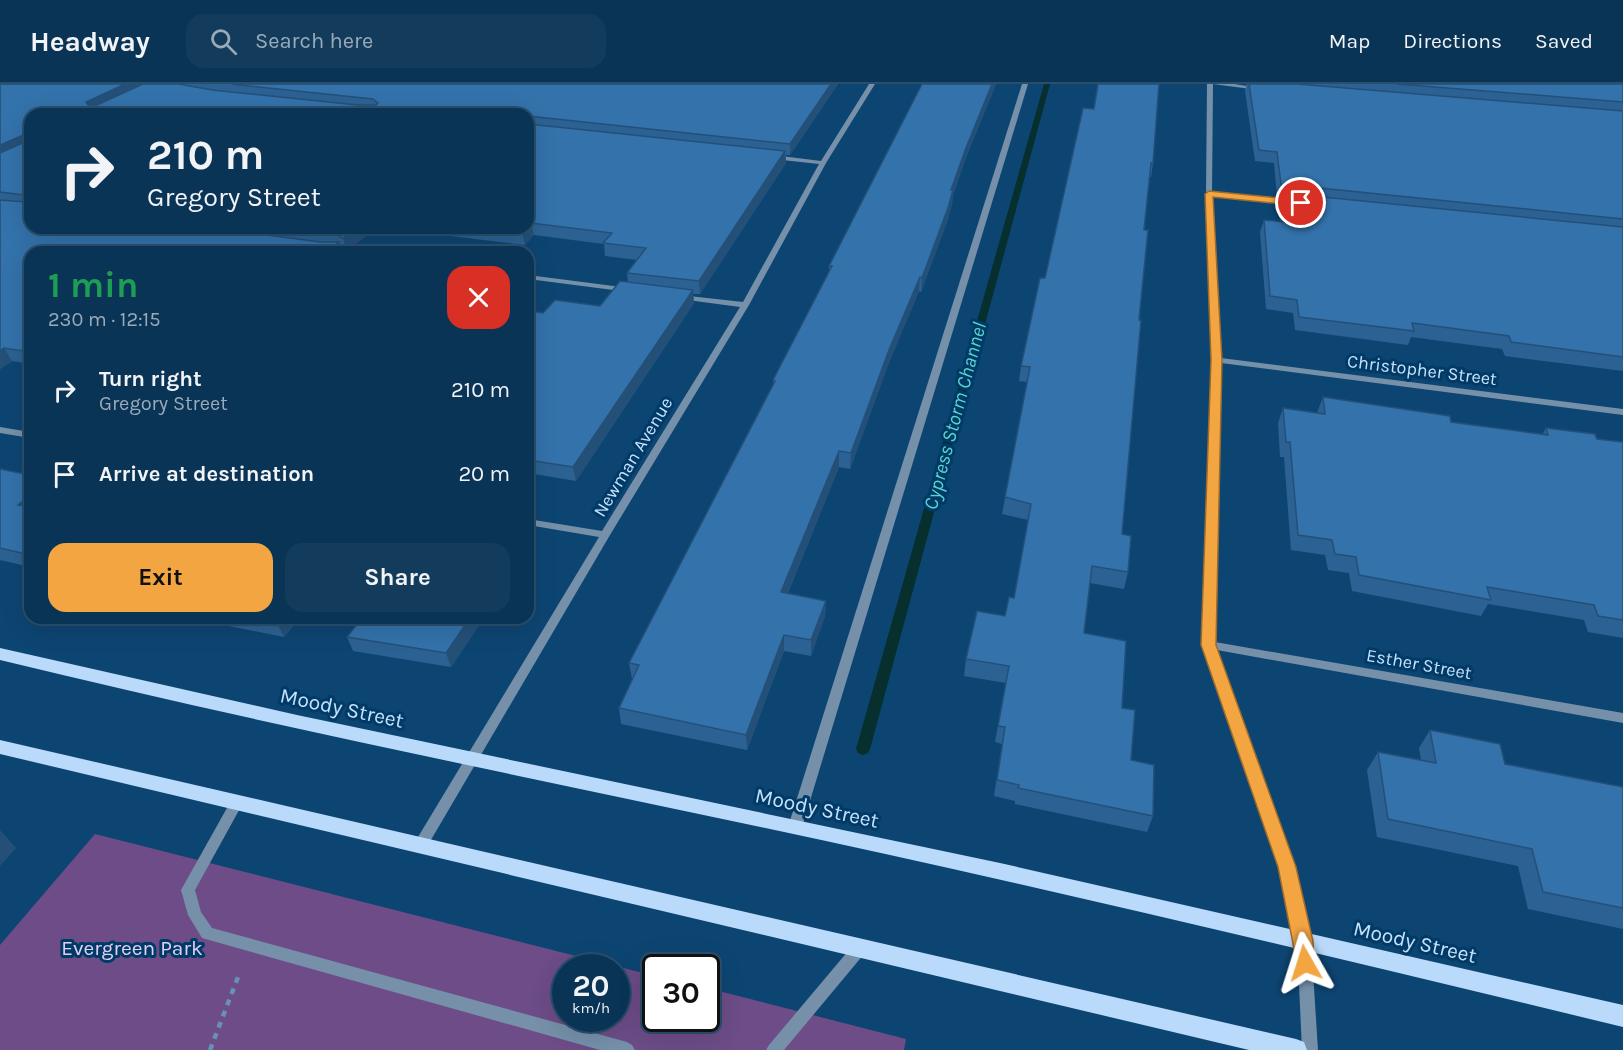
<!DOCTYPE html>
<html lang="en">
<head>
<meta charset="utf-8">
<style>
	:root { --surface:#0a3456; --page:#133c5c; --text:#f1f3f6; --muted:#99aab9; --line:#2a4f6c; --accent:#f3a542 }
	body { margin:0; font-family:Karla,sans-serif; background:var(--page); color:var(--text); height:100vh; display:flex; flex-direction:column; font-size:22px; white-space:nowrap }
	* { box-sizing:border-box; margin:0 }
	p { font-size:20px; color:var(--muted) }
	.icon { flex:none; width:33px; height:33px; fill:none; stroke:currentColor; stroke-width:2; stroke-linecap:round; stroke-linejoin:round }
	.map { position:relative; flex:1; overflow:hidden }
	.panel { position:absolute; left:24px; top:162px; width:510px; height:378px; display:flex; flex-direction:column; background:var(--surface); border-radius:18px; box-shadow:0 6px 24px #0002,0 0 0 2px var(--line) }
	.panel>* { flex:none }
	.hud { position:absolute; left:24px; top:24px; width:510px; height:126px; border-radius:18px; box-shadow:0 6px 24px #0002,0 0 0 2px var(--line); background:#0a3456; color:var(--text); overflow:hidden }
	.speed { position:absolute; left:552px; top:870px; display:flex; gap:12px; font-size:30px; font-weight:700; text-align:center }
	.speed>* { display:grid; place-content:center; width:78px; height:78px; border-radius:50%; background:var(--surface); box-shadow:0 6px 24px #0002,0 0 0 2px var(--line); line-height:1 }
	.speed small { font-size:15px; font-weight:400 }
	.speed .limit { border:3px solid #111; border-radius:9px; background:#fff; color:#111 }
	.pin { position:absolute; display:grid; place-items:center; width:51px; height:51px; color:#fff; margin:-26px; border:3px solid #fff; border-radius:50%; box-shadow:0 2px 6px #0007 }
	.me { position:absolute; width:66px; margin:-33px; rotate:354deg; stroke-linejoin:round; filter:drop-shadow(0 0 4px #0008) }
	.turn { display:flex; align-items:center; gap:21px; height:126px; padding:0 24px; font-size:27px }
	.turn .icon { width:78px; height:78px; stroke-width:2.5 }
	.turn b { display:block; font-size:42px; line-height:51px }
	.round { display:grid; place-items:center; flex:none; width:63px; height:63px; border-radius:18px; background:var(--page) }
	.head { display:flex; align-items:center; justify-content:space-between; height:102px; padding:0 24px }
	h1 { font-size:36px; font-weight:700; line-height:45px; color:#1e9e55 }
	.cta { display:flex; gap:12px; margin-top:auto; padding:12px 24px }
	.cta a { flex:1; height:69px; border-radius:18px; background:var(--accent); color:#111; font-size:24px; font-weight:700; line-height:69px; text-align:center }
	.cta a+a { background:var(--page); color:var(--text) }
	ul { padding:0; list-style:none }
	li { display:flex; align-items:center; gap:18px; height:84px; padding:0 24px }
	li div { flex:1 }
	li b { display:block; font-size:22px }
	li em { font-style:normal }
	header { display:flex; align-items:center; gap:36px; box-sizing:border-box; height:84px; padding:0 30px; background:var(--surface); border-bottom:2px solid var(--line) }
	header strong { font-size:28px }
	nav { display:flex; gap:33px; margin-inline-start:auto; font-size:21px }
	.search { width:420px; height:54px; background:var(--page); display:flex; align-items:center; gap:15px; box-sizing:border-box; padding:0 21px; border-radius:18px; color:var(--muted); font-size:22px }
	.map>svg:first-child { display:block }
	.green { fill:#6d4c87; fill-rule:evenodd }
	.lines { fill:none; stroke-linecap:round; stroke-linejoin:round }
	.stream { fill:#062f2d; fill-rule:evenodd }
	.path { stroke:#6891b6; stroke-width:4.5; stroke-dasharray:6 6; stroke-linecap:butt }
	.minor { fill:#7690aa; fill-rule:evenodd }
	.major { fill:#badafb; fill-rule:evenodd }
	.wall { fill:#2c6293 }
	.shaded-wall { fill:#245078 }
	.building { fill:#3372ab; stroke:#245078; stroke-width:1.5 }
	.route { fill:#f3a542; stroke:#9e6b2b; stroke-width:1.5 }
	.labels { text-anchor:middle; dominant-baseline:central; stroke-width:6; stroke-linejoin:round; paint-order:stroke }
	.street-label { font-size:18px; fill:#c6e1fc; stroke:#003a66 }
	.water-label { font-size:20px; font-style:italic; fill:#56d5cd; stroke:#003a66 }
	.near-street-label { font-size:21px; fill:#c6e1fc; stroke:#003a66 }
	.near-park-label { font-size:21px; fill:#e2cef4; stroke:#003a66 }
</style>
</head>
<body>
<header>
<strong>Headway</strong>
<div class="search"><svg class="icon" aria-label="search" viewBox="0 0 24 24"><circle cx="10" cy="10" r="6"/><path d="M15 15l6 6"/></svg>Search here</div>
<nav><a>Map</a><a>Directions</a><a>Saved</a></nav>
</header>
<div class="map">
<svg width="1623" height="966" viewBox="0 0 1623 966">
	<rect width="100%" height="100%" fill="#0d4572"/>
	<path class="green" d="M 95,750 L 655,892 L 656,934 L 706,934 L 707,904 L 906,955 L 904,966 L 0,966 L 0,861 ZM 566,884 L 616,884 L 616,934 L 566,934 Z"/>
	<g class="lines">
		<polygon class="stream" points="1044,0 1050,0 870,665 868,669 863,671 858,669 856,665"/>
		<polyline class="path" points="210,966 240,888"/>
		<g class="minor">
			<polygon points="869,0 875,0 826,79 749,221 610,451 425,766 420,768 415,766 413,762 415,758 599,453 528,441 528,435 602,447 740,223 680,215 676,213 680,211 743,218 819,80 773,75 770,73 773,71 821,77"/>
			<polygon points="1022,0 1028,0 802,743 800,747 795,749 790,747 788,743"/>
			<polygon points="1207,0 1213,0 1212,108 1291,116 1294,118 1291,120 1212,112 1221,274 1623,325 1623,331 1221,279 1215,558 1623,629 1623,639 1217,566 1294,783 1311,857 1318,966 1302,966 1297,857 1280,783 1203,561 1213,276 1206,110"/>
			<polygon points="1213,0 1234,0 1261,4 1258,6"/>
			<polygon points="528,191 629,204 633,206 629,208 528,195"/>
			<polygon points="0,343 30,348 30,354 0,349"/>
			<polygon points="237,714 242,715 243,719 195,806 201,828 212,844 627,958 632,961 635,966 600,966 202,854 188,831 181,806 232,715"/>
			<polygon points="859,858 864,860 866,865 864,870 784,966 766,966 769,961 854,860"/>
		</g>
		<g class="major">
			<path d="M 0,564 L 297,631 L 1000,779 L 1623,921 L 1623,943 C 1379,884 1135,825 890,771 C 593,706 295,648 0,576 Z"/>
			<polygon points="0,656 1296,955 1304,958 1307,966 1249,966 0,670"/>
		</g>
	</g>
	<g class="wall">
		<polygon points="0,0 838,0 790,71 786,71 786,79 700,210 693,210 694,219 576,397 528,389 528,227 543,229 600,222 628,198 627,189 637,176 605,172 604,160 534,151 525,161 385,144 528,144 528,30 30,144 372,144 372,147 347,167 341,164 342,168 30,168 30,280 12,277 0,285"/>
		<polygon points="922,0 996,0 965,76 953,111 952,120 947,138 921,208 919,207 888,281 850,385 839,383 788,509 826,517 825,532 811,572 784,567 747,666 621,640 619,624 633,595 632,595 629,579 773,302 773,296 829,188 829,182"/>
		<polygon points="1247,0 1623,0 1623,287 1505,272 1502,265 1411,253 1408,261 1295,246 1293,229 1266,225 1260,148 1264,136 1280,137 1278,121 1280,113 1277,112 1274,79 1255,77 1245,7"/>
		<polygon points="1083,24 1153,79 1151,93 1150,93 1144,146 1139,236 1122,450 1128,488 1124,505 1090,499 1084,549 1122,624 1131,676 1153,732 1147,748 1015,720 1015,717 994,712 1002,660 995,658 1006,599 964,592 966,575 1005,532 1014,514 1028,436 1002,430 1027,298 1019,297 1021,282 1045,194"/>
		<polygon points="1323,313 1451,338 1542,351 1546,344 1597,355 1623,358 1623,554 1588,548 1584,536 1488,520 1481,532 1352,507 1349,489 1328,486 1325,471 1291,466 1284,373 1280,373 1278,339 1283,324 1317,329"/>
		<polygon points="0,385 30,391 30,483 0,476"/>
		<polygon points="189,534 300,534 284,553"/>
		<polygon points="362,534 484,534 451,583 353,567 347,553"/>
		<polygon points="1430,646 1505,680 1623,703 1623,845 1528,825 1518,782 1377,753 1367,686 1378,668 1421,676 1419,664"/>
	</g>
	<g class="shaded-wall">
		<polygon points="125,0 168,0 91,29 86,18"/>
		<polygon points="831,0 838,0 790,71 790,60"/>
		<polygon points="992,0 996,0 965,76 953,111 952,120 947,138 921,208 922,194 951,106 966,64"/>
		<polygon points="26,50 30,58 0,76 0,61"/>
		<polygon points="785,67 786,79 700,210 699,197"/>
		<polygon points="531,139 534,151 525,161 522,148 527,144 528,144 528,142"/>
		<polygon points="356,144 372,144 372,147 347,167 343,154"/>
		<polygon points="339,158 342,168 326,168"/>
		<polygon points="920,193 919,207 888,281 850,385 851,369 889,266"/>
		<polygon points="693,206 694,219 576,397 573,383"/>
		<polygon points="4,264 12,277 0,285 0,267"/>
		<polygon points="839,367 839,383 782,524 781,508"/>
		<polygon points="30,411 30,432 18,421"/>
		<polygon points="826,517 825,532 811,572 811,556"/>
		<polygon points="281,534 300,534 284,553 277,539"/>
		<polygon points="470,534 484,534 451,583 446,569"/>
		<polygon points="784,551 784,567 747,666 746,651"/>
		<polygon points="0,747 1,747 16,764 0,782"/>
	</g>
	<g class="building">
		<polygon points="0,0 125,0 86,18 88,21 97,21 143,0 179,0 212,6 357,21 376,21 378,19 373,15 231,0 831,0 790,60 528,32 528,30 30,30 30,144 215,144 320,158 339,158 326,168 30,168 30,268 4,264 0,267 0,116 25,118 24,111 0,108 0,69 25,58 26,50 0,61"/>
		<polygon points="922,0 992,0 966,64 951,106 953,106 948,124 922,194 920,193 889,266 851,369 839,367 781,508 826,517 811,556 784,551 746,651 619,624 639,581 629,579 775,297 773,296 832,182 829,182"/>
		<polygon points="1098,0 1159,0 1153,79 1151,79 1144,146 1148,146 1139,236 1141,236 1122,450 1131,452 1128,488 1092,482 1084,549 1126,557 1122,624 1135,626 1131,676 1154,681 1153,732 1018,704 1019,701 997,696 1005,643 998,642 1009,582 966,575 977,527 1005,532 1009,513 1014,514 1031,420 1005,413 1030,283 1021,282 1040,194 1045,194 1083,24 1094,25"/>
		<polygon points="1249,0 1297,0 1623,27 1623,135 1281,100 1277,68 1259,66"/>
		<polygon points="1397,0 1623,0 1623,18"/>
		<polygon points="528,40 785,67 699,197 627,189 646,164 603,159 612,149 531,139 528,142"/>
		<polygon points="1282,109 1623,143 1623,273 1511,258 1509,252 1412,239 1414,247 1299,233 1297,216 1270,212 1264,136 1285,138"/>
		<polygon points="281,144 356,144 343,154 337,151"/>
		<polygon points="485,144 527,144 522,148"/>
		<polygon points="620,197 693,206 573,383 528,376 528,227 543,229 555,216 600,222"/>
		<polygon points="1323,313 1450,332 1451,338 1548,351 1546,344 1595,350 1597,355 1623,358 1623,536 1598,532 1594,521 1487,503 1491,516 1359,491 1356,473 1335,470 1332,456 1298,451 1290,358 1286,358 1283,324 1325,330"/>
		<polygon points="0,385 30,391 30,411 18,421 30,423 30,471 0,464"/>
		<polygon points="253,534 281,534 277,539"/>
		<polygon points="362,534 470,534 446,569 347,553"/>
		<polygon points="1430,646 1500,660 1505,680 1623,703 1623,824 1543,808 1532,765 1388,735 1378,668 1436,679"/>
	</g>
	<polygon class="route" points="1209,107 1301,116 1305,119 1301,122 1213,113 1222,276 1216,561 1296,783 1313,857 1314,879 1312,885 1305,887 1298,885 1278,783 1201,561 1211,276 1205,110"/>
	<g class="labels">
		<g class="street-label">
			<text transform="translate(1422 286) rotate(7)">Christopher Street</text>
			<text transform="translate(633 373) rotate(-59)">Newman Avenue</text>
			<text transform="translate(1419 580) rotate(10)">Esther Street</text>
		</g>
		<g class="water-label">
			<text transform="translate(955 332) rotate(-75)">Cypress Storm Channel</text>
		</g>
		<g class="near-street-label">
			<text transform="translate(342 624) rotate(12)">Moody Street</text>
			<text transform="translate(817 724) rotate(12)">Moody Street</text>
			<text transform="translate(1415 858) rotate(13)">Moody Street</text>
		</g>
		<g class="near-park-label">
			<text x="132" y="864">Evergreen Park</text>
		</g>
	</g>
</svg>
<div class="speed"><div>20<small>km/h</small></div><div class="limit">30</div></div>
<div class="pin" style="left:1301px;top:119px;background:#d93025"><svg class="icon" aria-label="arrive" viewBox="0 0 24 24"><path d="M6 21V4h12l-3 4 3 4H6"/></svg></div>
<svg class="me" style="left:1305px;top:879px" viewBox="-20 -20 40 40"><path d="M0-17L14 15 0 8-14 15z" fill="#f3a542" stroke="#fff" stroke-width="4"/></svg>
<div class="hud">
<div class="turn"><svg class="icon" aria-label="right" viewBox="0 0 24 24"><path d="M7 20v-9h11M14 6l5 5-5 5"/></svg><div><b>210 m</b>Gregory Street</div></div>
</div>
<section class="panel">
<div class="head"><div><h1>1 min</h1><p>230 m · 12:15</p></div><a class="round" style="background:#d93025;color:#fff"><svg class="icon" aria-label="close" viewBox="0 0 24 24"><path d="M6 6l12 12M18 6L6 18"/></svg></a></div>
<ul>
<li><svg class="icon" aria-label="right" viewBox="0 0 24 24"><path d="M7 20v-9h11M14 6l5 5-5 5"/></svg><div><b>Turn right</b><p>Gregory Street</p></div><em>210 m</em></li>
<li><svg class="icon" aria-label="arrive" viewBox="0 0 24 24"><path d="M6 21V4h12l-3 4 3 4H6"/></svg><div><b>Arrive at destination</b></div><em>20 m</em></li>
</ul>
<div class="cta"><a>Exit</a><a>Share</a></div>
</section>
</div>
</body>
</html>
